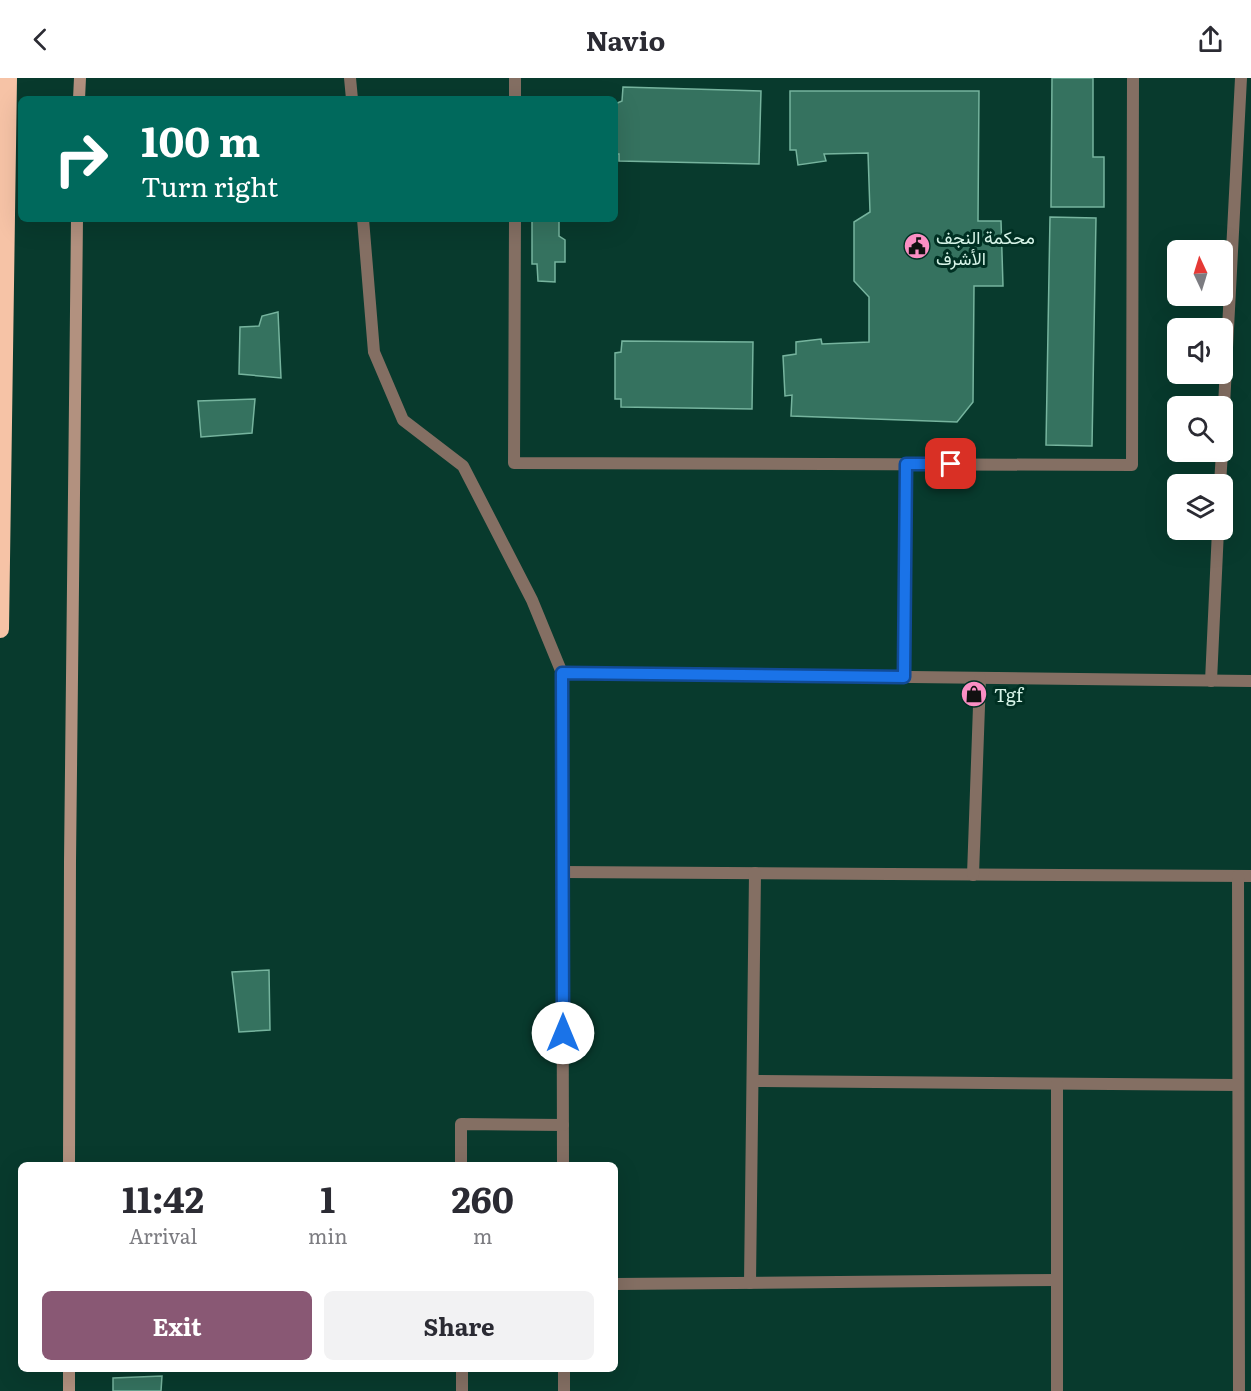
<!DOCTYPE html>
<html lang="en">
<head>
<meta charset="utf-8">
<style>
	:root { --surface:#fff; --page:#f2f2f3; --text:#2b2b33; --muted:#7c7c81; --accent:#895874 }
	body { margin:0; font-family:Literata,Vazirmatn,serif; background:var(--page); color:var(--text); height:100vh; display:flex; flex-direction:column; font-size:22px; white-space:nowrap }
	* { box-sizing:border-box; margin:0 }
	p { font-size:20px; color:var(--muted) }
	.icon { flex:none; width:33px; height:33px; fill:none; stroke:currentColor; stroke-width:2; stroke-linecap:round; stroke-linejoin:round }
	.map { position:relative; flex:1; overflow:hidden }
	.details { position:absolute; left:18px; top:1084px; width:600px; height:210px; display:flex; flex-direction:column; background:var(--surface); border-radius:9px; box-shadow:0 6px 24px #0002 }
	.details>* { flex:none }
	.top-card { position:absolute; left:18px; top:18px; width:600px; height:126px; border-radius:9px; box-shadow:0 6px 24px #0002; background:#00695c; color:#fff; overflow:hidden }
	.needle { width:39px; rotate:356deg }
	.buttons { position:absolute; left:1167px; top:162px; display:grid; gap:12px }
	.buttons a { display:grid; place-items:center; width:66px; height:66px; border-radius:9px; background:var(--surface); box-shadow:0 6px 24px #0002; font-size:30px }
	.pin { position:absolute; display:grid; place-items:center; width:51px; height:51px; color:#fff; margin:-26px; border-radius:12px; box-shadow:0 3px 9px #0006 }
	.me { position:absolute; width:66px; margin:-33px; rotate:0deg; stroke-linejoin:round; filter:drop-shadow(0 0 4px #0008) }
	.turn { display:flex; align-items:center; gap:21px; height:126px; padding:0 24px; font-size:27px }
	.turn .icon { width:78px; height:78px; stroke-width:2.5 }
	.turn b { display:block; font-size:42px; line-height:51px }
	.eta { display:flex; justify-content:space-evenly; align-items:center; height:102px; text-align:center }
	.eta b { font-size:36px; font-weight:700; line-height:42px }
	.button { display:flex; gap:12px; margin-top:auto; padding:12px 24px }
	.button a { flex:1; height:69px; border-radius:9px; background:var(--accent); color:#fff; font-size:24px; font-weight:700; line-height:69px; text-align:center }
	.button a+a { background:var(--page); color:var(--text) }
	header { display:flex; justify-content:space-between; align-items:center; height:78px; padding:0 24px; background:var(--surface); font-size:27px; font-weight:700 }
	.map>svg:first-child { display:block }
	.building { fill:#35725f; stroke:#76b49e; stroke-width:1.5 }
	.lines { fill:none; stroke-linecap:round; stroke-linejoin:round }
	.street { stroke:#846f63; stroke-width:12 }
	.secondary { stroke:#b2917f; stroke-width:12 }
	.highway { stroke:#f6c3a6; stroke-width:18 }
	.route-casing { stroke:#114b97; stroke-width:15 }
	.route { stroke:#1a73e8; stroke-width:10 }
	.labels { text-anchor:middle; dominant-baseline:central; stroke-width:6; stroke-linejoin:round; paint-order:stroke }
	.poi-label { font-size:18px; fill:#d5f3e7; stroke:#003023; text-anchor:start }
</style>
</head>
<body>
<header><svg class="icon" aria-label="back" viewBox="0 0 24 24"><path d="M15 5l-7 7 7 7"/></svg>Navio<svg class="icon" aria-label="share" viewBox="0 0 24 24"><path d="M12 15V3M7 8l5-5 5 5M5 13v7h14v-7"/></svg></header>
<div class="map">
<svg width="1251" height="1313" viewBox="0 0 1251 1313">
	<rect width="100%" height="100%" fill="#083a2d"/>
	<g class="building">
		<polygon points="1052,0 1093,0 1093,79 1104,79 1104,129 1051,129"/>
		<polygon points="623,9 761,13 759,86 619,83 619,76 615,76 615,26 622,23"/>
		<polygon points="790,13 979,13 978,143 1001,143 1003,208 974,208 973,324 957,344 791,338 792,317 785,318 783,278 796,276 796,264 821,261 822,266 869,264 869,219 854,203 854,144 870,134 868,75 824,76 826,83 798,87 796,72 790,72"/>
		<polygon points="1050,139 1096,140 1092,368 1046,367"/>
		<polygon points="532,141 559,141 559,158 565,162 565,184 555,184 555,204 538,203 537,186 532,186"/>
		<polygon points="278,234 281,300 239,296 240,249 259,248 262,238"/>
		<polygon points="622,263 753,264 752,331 621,329 621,321 615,321 615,275 621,274"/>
		<polygon points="255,321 252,355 201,359 198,323"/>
		<polygon points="269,892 270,952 239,954 232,894"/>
		<polygon points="162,1298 161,1313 113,1313 113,1300"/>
	</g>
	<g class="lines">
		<g class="street">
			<polyline points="350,0 352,21"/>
			<polyline points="515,21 515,0"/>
			<polyline points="363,141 374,274 403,342 463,388 532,522 562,595 563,1088"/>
			<polyline points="515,141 514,385 1132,387 1133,0"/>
			<polyline points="1222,366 1241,0"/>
			<polyline points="1220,406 1222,374"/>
			<polyline points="562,595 1251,603"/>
			<polyline points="904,599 906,386"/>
			<polyline points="1211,603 1218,452"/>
			<polyline points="563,794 1251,798"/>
			<polyline points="973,797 980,600"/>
			<polyline points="1238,798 1239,1313"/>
			<polyline points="753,1003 1238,1007"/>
			<polyline points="461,1088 461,1046 563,1047"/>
			<polyline points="750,1205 755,795"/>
			<polyline points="615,1206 1057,1202"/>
			<polyline points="462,1292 462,1313"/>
			<polyline points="564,1292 564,1313"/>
			<polyline points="1057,1313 1057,1006"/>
		</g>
		<g class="secondary">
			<polyline points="79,21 80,0"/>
			<polyline points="69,1088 70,784 77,141"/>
			<polyline points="69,1313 69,1292"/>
		</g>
		<polyline class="highway" points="0,551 8,0"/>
	</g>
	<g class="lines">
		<defs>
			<polyline id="route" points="563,955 562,595 904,599 906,386 951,386"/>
		</defs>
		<use href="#route" class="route-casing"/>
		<use href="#route" class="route"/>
	</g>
	<defs>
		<symbol id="civic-disc" viewBox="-11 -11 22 22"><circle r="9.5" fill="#fb8fc4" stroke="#003023"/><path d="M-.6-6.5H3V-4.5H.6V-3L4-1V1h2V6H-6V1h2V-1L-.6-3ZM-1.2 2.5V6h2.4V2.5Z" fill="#111"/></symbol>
		<symbol id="shop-disc" viewBox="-11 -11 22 22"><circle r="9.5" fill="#fb8fc4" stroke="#003023"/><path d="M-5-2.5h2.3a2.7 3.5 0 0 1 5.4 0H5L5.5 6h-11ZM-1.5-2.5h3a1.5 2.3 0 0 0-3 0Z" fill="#111"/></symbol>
	</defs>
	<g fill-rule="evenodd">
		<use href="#civic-disc" x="902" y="153" width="30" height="30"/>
		<use href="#shop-disc" x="959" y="601" width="30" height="30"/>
	</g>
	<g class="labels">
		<g class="poi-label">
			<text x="936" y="158">محكمة النجف<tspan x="936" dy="21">الأشرف</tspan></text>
			<text x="994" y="616">Tgf</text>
		</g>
	</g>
</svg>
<div class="buttons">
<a><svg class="needle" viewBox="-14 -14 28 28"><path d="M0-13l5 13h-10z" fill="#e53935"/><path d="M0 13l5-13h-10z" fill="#7c7c81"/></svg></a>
<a><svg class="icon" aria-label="sound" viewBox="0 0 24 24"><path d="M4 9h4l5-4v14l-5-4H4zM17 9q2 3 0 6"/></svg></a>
<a><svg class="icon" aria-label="search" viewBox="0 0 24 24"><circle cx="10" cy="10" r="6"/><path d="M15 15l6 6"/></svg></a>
<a><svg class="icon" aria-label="layers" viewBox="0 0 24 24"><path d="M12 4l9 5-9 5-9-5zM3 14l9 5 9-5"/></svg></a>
</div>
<div class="pin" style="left:951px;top:386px;background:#d93025"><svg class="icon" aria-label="arrive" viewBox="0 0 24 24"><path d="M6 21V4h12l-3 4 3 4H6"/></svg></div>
<svg class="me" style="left:563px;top:955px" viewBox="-20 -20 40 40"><circle r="19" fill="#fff"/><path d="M0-13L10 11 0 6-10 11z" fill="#1a73e8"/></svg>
<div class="top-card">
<div class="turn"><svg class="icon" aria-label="right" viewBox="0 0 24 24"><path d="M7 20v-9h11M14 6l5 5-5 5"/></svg><div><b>100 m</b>Turn right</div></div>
</div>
<section class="details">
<div class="eta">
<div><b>11:42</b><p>Arrival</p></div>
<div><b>1</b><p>min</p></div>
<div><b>260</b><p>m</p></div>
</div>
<div class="button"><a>Exit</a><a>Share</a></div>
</section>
</div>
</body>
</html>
